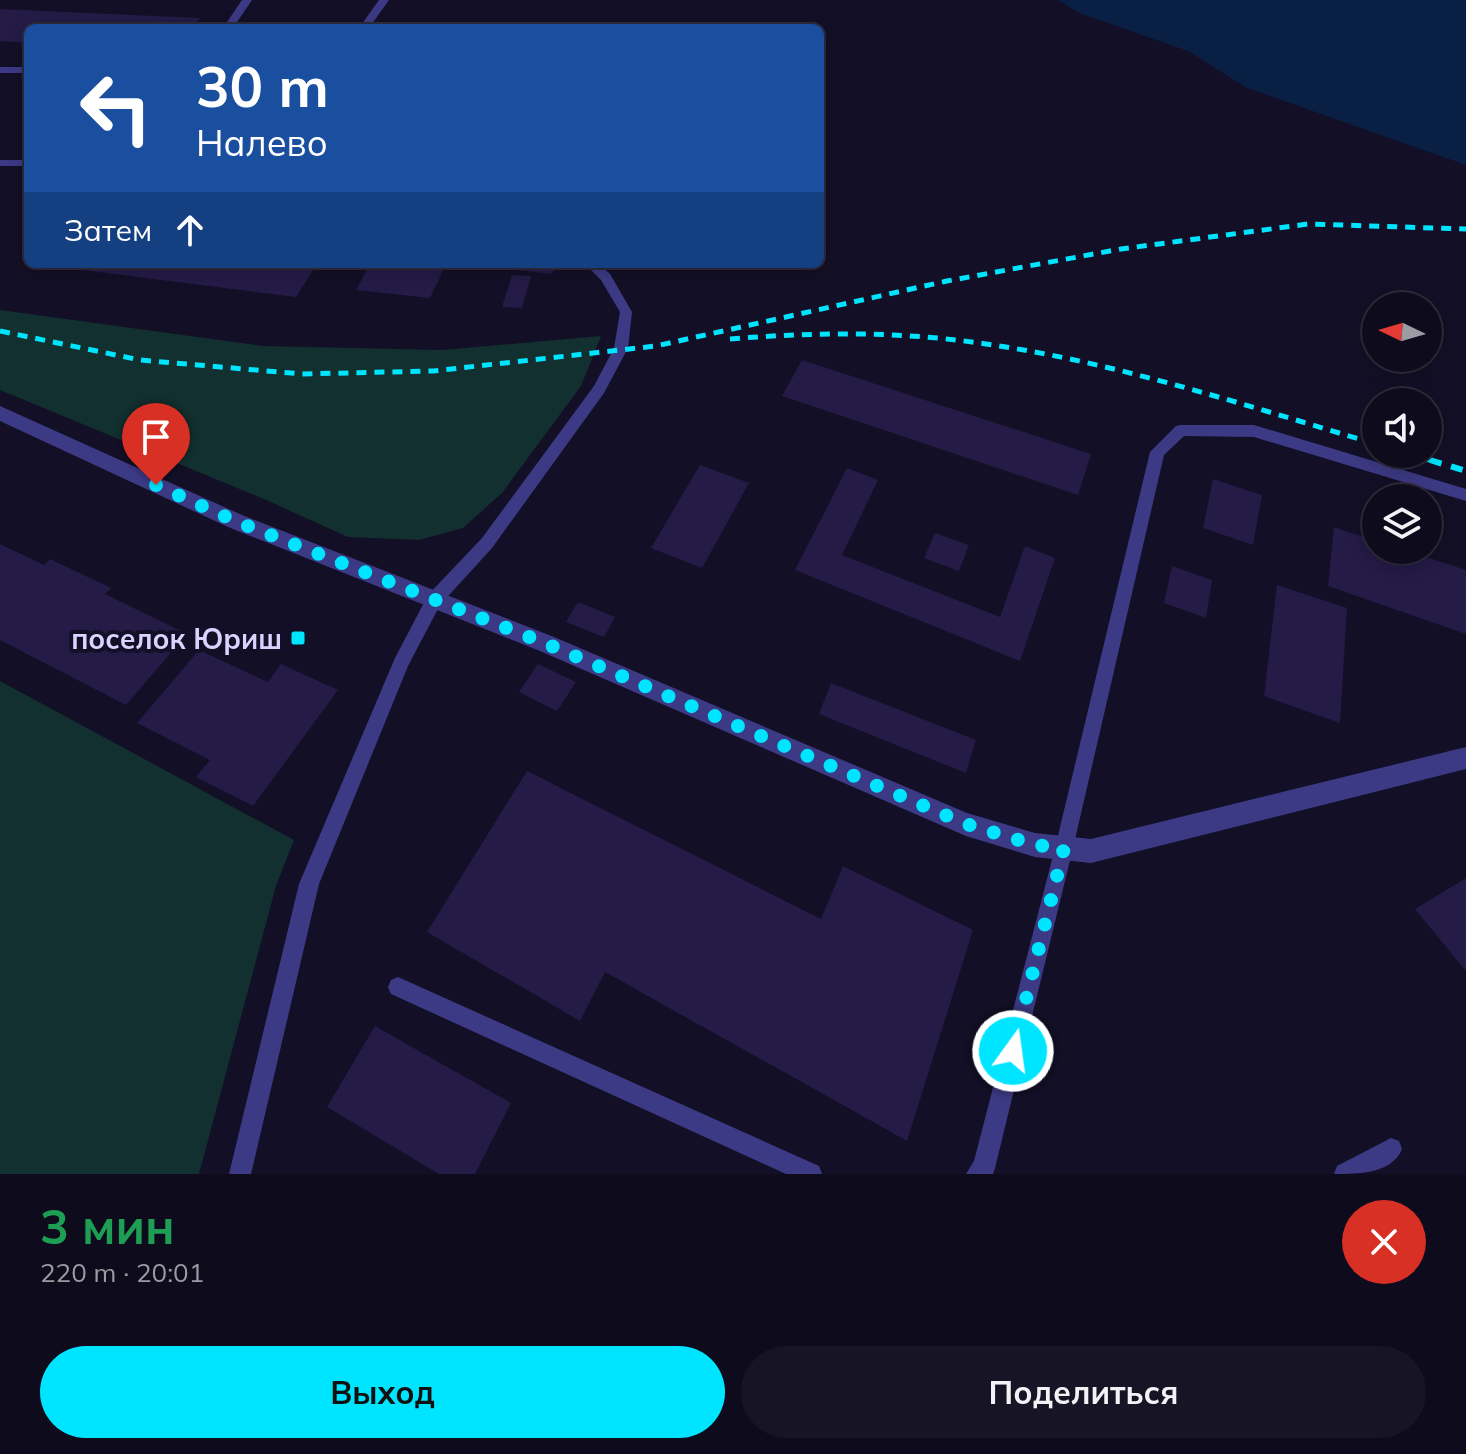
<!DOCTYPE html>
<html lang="ru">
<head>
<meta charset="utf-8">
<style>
	:root { --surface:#0e0b1c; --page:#171425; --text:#f1f3f6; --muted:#9b9ba3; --line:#2e2b3b; --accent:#00e5ff }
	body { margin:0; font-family:Mulish,sans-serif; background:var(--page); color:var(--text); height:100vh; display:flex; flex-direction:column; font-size:30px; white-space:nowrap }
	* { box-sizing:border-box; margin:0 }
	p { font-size:26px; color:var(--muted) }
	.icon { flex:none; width:44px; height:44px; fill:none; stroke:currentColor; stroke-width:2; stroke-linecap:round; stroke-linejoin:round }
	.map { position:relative; height:1174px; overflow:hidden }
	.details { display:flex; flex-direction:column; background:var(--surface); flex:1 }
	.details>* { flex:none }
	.top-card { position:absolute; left:24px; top:24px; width:800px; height:244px; border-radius:12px; box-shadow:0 4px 20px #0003,0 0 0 2px var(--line); background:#1a4fa0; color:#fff; overflow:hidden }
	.needle { width:52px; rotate:275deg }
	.tools { position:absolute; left:1362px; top:292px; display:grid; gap:16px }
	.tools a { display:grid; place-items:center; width:80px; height:80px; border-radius:50%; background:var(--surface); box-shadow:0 4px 20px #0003,0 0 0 2px var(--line); font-size:40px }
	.pin { position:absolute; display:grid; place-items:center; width:68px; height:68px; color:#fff; margin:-82px -34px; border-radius:50% 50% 50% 0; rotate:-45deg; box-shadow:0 0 8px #0007 }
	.pin .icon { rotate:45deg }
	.me { position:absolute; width:88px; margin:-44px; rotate:14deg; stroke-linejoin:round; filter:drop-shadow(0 0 6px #0008) }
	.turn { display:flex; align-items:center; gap:28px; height:168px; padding:0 40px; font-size:36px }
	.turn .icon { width:104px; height:104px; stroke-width:2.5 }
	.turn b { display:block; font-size:56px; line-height:68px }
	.then { display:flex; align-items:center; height:76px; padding:0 40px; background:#0003; gap:16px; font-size:30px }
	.round { display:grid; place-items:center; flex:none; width:84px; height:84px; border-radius:42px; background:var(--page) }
	.summary { display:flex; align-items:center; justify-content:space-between; height:136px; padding:0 40px }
	h1 { font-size:48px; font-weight:700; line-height:60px; color:#1e9e55 }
	.cta { display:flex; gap:16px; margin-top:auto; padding:16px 40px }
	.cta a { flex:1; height:92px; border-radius:48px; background:var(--accent); color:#111; font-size:32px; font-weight:700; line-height:92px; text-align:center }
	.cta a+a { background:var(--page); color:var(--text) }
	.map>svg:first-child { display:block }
	.green { fill:#12302f }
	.water { fill:#0a1f44 }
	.building { fill:#241b47 }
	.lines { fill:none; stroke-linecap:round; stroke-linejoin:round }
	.lane { fill:#3d3a85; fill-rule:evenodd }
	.street { fill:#3d3a85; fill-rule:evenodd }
	.rail-far1 { stroke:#00e5ff; stroke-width:5; stroke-dasharray:10 8; stroke-linecap:butt }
	.rail { stroke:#00e5ff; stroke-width:6; stroke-dasharray:12 10; stroke-linecap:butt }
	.route { stroke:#00e5ff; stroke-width:14; stroke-dasharray:0 25.2 }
	.poi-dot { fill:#00e5ff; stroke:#130f26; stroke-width:3 }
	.labels { text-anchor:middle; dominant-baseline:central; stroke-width:8; stroke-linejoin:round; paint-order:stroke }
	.poi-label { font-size:28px; font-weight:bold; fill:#d9d4ff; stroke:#130f26; text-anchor:end }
</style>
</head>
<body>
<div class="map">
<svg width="1466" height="1174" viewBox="0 0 1466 1174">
	<rect width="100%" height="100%" fill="#130f26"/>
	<g class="green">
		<polygon points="0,310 263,346 442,350 601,336 581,386 502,493 463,528 419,540 348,537 264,499 0,390"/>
		<polygon points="0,681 294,840 276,886 199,1174 0,1174"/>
	</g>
	<polygon class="water" points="1058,0 1466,0 1466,165 1247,88 1188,51 1079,13"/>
	<g class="building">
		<polygon points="0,9 200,18 192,28 28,28 28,43 0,41"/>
		<polygon points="35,264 317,264 296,297"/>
		<polygon points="370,264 446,264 430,298 356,290"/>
		<polygon points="491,264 556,264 552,274 490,267"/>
		<polygon points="512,275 531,276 522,308 502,307"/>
		<polygon points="802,360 1091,454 1078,495 782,396"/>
		<polygon points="700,465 749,483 702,568 651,548"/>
		<polygon points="847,468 878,480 842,555 1000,617 1025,546 1055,558 1020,661 795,570"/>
		<polygon points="1213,479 1262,495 1253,545 1203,528"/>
		<polygon points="1334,527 1376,541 1376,550 1404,550 1466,570 1466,634 1328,586"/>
		<polygon points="935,533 969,545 959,571 924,558"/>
		<polygon points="0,544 44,565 50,559 111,588 105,594 187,634 126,705 0,640"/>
		<polygon points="1172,566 1212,580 1206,618 1164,603"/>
		<polygon points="1277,585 1347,608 1340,723 1264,696"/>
		<polygon points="578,602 615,617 604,637 566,622"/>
		<polygon points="199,650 268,682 281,664 338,690 253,806 196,777 210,760 137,723"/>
		<polygon points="538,664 576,682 557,711 519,692"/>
		<polygon points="831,683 976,740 966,773 819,714"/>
		<polygon points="527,771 821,919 843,866 973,930 907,1141 605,972 580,1021 427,932"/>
		<polygon points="1466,878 1466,971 1415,909"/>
		<polygon points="375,1026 511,1103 475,1174 439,1174 327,1107"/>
	</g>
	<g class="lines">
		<g class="lane">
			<polygon points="242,0 252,0 233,28 223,28"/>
			<polygon points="379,0 389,0 369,28 359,28"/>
			<rect x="0" y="67" width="28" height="6"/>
			<rect x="0" y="160" width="28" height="6"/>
			<polygon points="585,264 599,264 610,274 632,312 628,348 604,393 492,548 440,605 408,666 319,884 251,1174 229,1174 299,884 395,658 428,595 482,538 594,386 614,348 620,312 601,280"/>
			<polygon points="1181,425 1254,425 1466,489 1466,501 1254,437 1184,436 1164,455 1073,848 995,1168 993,1174 966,1174 974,1161 1055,848 1150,452 1176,426"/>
			<polygon points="398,977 819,1166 822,1174 786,1174 391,994 388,987 391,980"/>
			<path d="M 1391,1138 L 1399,1141 L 1402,1149 C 1392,1174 1357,1174 1334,1174 L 1337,1166 Z"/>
		</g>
		<polygon class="street" points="0,406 242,515 554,637 967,813 1035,833 1091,839 1466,747 1466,769 1091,863 1035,857 966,836 540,651 228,527 0,421"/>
		<g class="rail-far1">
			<polyline points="0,331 140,360 302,374 433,371 656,346 947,281 1121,249 1308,224 1466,229"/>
			<path d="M 730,339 C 815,332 901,331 986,344 C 1119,363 1247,406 1376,444"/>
			<polyline points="1409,454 1436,462"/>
		</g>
		<polyline class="rail" points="1430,460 1466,471"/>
	</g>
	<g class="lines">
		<polyline class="route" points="156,485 235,521 547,644 966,824 1035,845 1064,848 1013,1051"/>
	</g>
	<rect class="poi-dot" x="290" y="630" width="16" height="16" rx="4"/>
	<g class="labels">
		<g class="poi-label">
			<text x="282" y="638">поселок Юриш</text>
		</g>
	</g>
</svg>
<div class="tools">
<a><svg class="needle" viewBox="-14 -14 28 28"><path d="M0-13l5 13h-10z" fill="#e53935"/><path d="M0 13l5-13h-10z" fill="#9b9ba3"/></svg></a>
<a><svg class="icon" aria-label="sound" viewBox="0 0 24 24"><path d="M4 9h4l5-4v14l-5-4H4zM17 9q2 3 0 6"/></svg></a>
<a><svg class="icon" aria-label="layers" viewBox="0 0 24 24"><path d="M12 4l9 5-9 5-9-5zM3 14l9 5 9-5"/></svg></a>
</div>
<div class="pin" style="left:156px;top:485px;background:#d93025"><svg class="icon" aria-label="arrive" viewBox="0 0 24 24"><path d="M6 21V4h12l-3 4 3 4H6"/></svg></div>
<svg class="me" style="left:1013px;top:1051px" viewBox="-20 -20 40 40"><circle r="17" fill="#00e5ff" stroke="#fff" stroke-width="3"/><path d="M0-11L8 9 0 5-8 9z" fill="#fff"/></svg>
<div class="top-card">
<div class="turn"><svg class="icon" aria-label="left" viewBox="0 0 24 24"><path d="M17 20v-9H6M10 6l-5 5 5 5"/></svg><div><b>30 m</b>Налево</div></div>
<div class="then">Затем<svg class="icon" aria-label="ahead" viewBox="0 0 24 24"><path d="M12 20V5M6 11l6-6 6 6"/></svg></div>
</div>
</div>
<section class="details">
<div class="summary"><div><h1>3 мин</h1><p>220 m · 20:01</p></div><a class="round" style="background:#d93025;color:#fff"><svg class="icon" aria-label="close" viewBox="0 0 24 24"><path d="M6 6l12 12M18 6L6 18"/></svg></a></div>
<div class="cta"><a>Выход</a><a>Поделиться</a></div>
</section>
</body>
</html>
